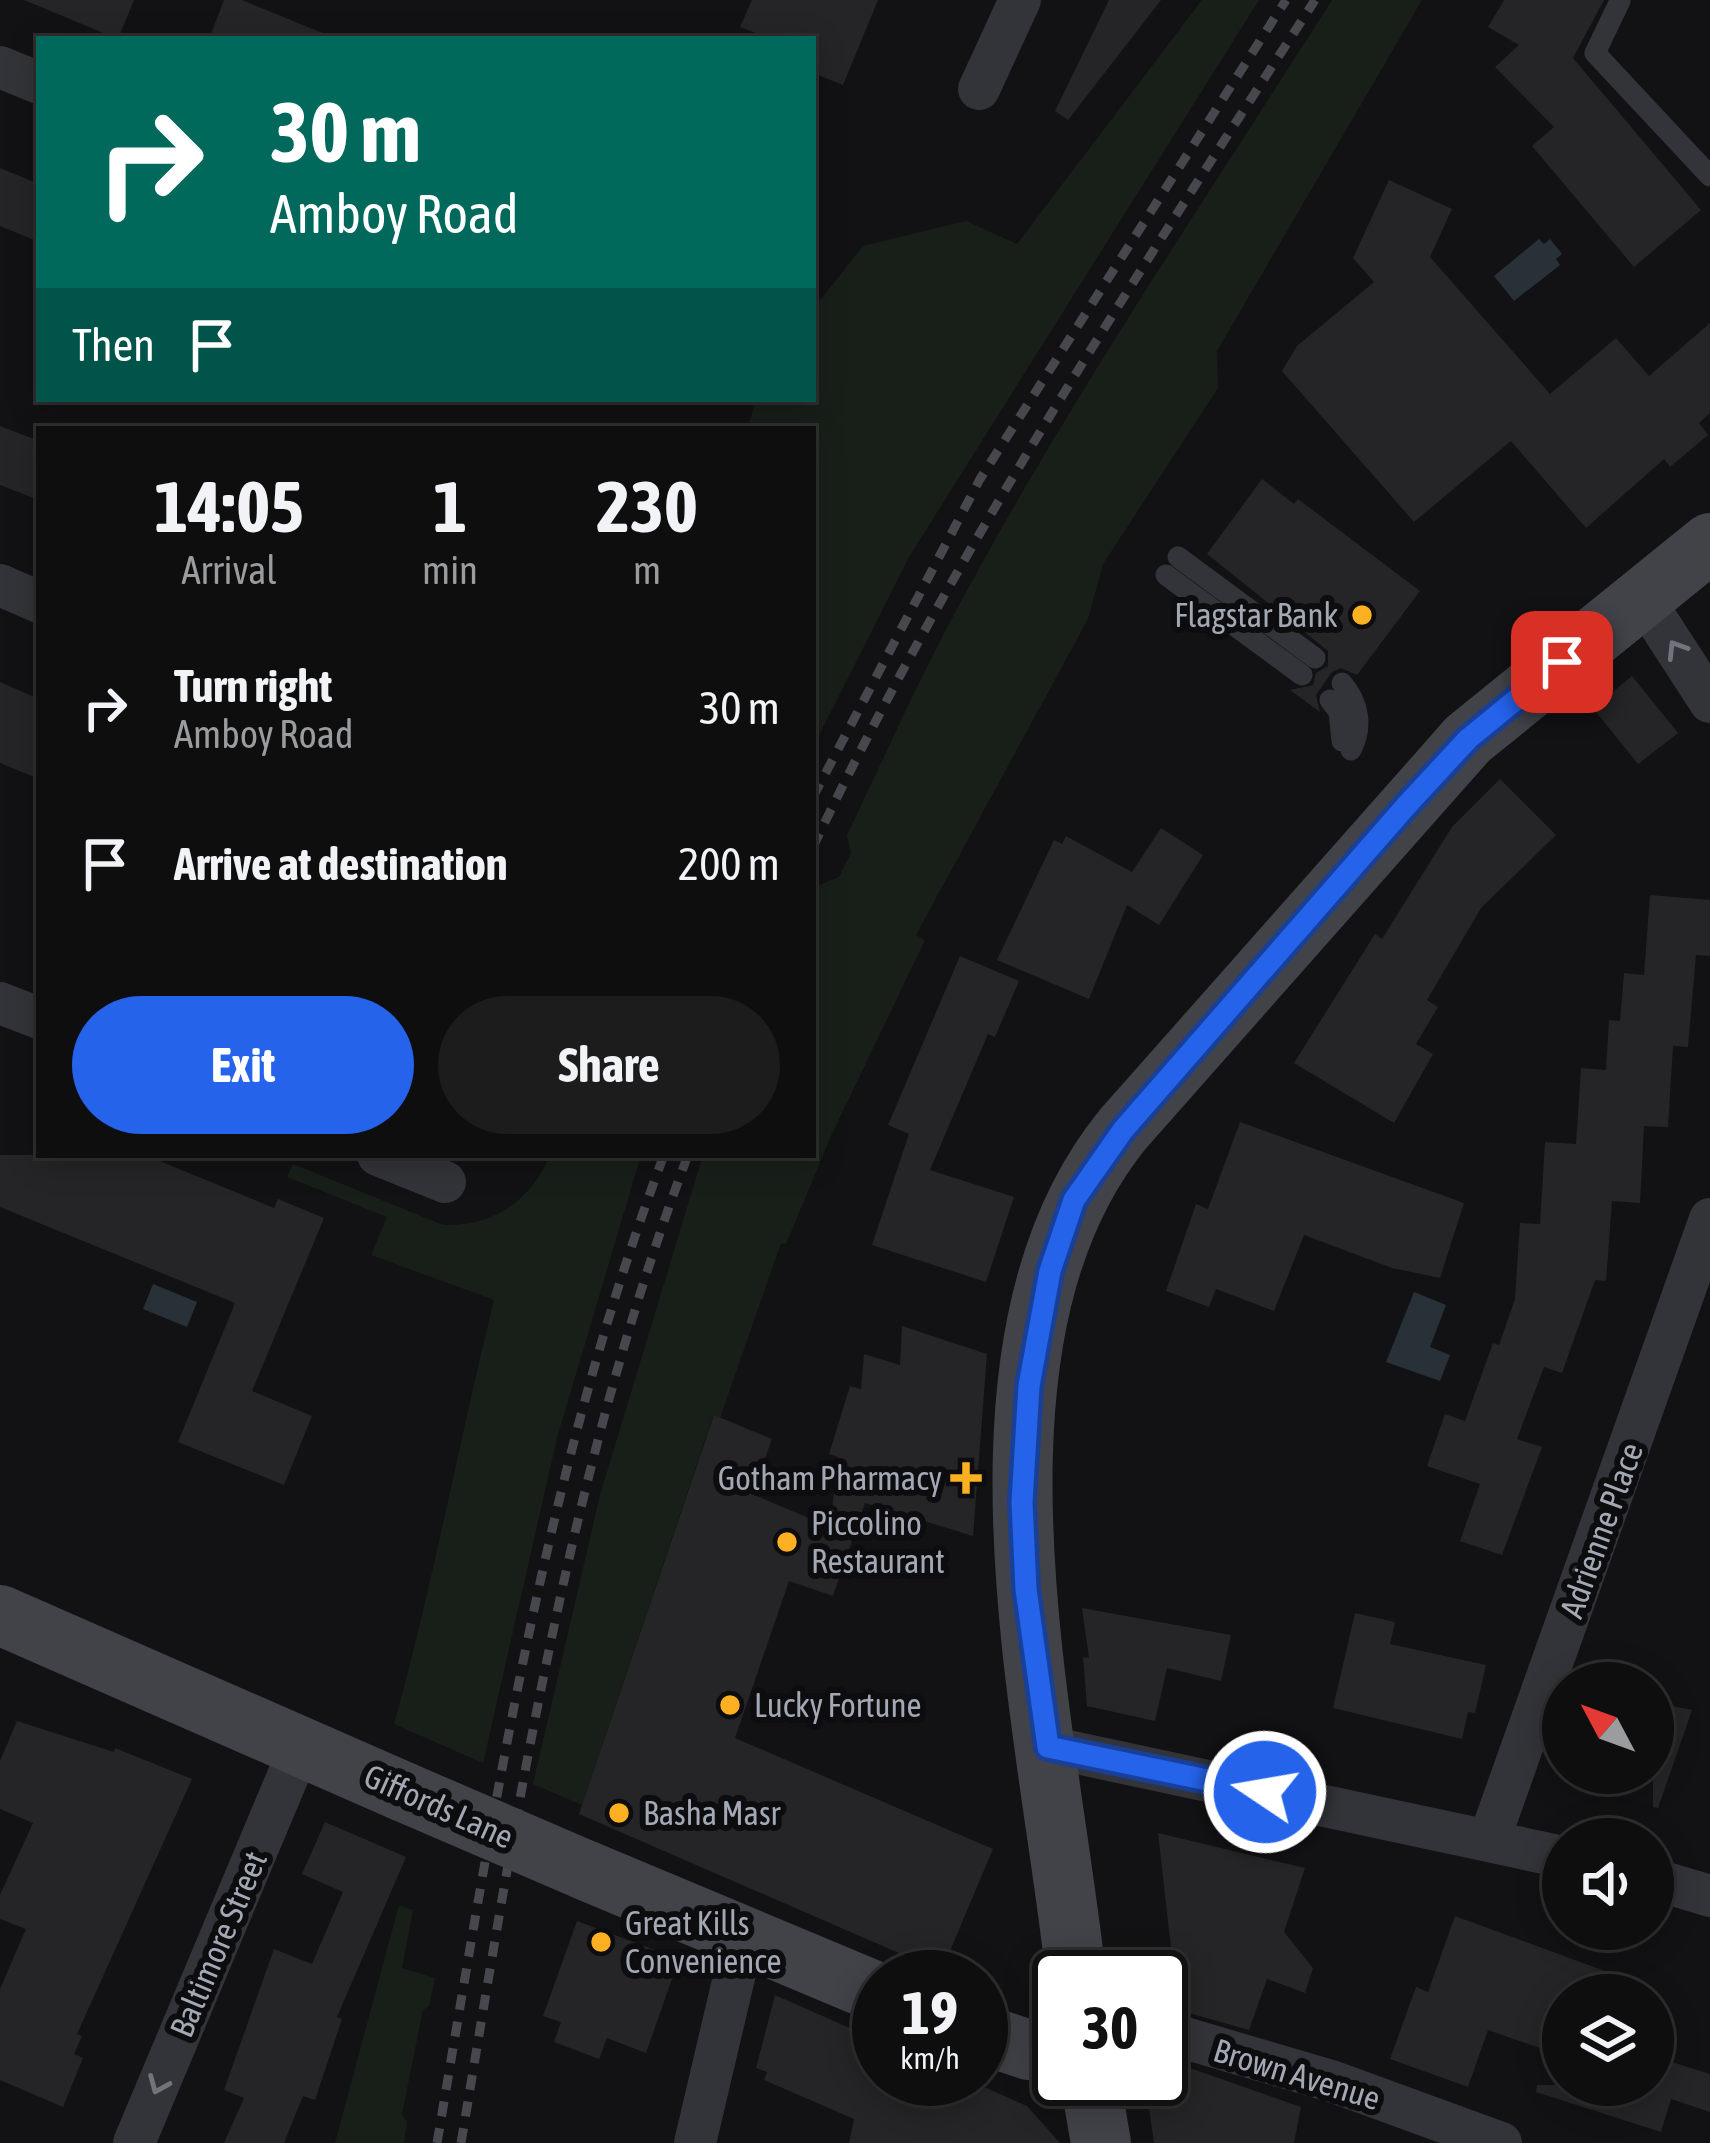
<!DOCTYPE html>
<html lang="en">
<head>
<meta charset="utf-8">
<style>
	:root { --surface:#0e0e0f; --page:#1c1c1d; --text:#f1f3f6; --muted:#9b9c9e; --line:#2e2e2f; --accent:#2563eb }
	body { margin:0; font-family:"Asap Condensed",sans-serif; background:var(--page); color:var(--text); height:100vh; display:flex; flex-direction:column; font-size:45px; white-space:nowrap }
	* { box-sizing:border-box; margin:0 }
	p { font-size:39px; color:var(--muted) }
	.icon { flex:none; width:66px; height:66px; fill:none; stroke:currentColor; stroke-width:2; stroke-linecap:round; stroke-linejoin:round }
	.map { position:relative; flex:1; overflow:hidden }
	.panel { position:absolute; left:36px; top:426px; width:780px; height:732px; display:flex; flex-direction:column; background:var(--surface); border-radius:0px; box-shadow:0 6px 30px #0003,0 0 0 3px var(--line) }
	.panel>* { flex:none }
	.guide { position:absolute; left:36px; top:36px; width:780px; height:366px; border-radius:0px; box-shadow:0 6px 30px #0003,0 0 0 3px var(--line); background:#00695c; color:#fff; overflow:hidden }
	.needle { width:78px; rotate:311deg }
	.fabs { position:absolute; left:1542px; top:1662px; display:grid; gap:24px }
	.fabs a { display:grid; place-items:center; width:132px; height:132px; border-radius:50%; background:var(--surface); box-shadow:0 6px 30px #0003,0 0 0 3px var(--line); font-size:60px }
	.speed { position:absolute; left:852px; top:1950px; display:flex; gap:24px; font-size:60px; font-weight:700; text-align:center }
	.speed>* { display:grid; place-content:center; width:156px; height:156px; border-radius:50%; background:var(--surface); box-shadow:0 6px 30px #0003,0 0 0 3px var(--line); line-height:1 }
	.speed small { font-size:30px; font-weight:400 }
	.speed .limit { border:6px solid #111; border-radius:18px; background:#fff; color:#111 }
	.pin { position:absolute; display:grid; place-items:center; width:102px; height:102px; color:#fff; margin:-51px; border-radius:24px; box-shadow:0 6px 18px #0006 }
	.me { position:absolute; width:132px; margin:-66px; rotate:282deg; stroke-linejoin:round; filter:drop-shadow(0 0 9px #0008) }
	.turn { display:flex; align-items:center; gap:42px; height:252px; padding:0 36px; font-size:54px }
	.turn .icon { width:156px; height:156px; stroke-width:2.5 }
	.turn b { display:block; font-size:84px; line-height:102px }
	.then { display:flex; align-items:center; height:114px; padding:0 36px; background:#0003; gap:24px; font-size:45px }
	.eta { display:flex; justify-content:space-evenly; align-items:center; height:204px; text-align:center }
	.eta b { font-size:72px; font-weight:700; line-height:84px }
	.button { display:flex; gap:24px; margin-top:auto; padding:24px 36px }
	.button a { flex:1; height:138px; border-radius:72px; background:var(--accent); color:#fff; font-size:48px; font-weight:700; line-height:138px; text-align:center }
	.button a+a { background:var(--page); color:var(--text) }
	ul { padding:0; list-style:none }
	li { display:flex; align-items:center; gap:36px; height:156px; padding:0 36px }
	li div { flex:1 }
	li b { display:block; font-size:45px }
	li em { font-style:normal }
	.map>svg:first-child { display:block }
	.green { fill:#181f19 }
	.water { fill:#283138 }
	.building { fill:#252528 }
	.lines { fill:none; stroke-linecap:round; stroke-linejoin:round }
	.lane { stroke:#333439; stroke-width:21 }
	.street { stroke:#333439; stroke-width:42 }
	.secondary { stroke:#414349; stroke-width:60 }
	.rail { stroke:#46484e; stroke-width:9; stroke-dasharray:15 12; stroke-linecap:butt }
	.secondary-bridge { stroke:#414349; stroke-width:60 }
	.oneway { stroke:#71747d }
	.route-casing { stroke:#184099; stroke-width:30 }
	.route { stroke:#2563eb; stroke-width:21 }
	.poi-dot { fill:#fdb021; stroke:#0d0d0f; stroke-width:4.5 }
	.labels { text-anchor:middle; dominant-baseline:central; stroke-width:12; stroke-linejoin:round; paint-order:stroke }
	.poi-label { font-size:33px; fill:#a3a8b5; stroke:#0d0d0f; text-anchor:start }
	.street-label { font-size:33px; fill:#a3a8b5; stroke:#0d0d0f }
</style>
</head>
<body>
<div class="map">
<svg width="1710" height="2143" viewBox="0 0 1710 2143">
	<rect width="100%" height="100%" fill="#121214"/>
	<g class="green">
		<polygon points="1202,0 1259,0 909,557 813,747 813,429 748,429 756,399 813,399 813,309 863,246 966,221 1017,244"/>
		<path d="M 1332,0 L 1422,0 L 1217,351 L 1218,388 L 1103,564 L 1088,619 L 916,935 L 925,940 L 831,1136 L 786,1244 L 781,1243 L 720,1418 L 713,1416 L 582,1805 L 533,1784 L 600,1495 L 703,1155 L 813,1155 L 813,899 L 819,885 L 839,877 L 851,853 L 847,835 C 881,764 913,692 950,622 C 1064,407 1202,205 1332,0 Z"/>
		<path d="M 550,1155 L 641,1155 L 557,1438 L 483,1763 L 394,1724 C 433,1584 459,1441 494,1300 L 371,1255 L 387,1217 L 287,1177 L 293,1164 L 443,1225 C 494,1227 531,1200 550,1155 Z"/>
		<polygon points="399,1905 413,1910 402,1968 435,1978 429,2006 423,2010 402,2114 407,2122 404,2143 335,2143"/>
	</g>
	<g class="water">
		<polygon points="1539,239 1544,244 1550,239 1562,254 1556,259 1560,265 1514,301 1494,276"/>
		<polygon points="153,1284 197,1302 187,1327 143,1309"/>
		<polygon points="1414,1292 1446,1305 1430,1347 1450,1355 1440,1381 1386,1362"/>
	</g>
	<g class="building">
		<polygon points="24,0 134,0 118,39"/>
		<polygon points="224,0 242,0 337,39 209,39"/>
		<polygon points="752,0 878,0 843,85 813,73 813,39 771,39 740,27"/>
		<polygon points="1109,0 1161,0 1068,120 1055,111"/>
		<polygon points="1504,0 1604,0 1573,58 1701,210 1634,267 1532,146 1554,127 1495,67 1519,45 1488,27"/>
		<polygon points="0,168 39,184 39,242 0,226"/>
		<polygon points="1389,180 1452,209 1430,257 1550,394 1616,338 1649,376 1710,323 1710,413 1699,423 1708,435 1670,467 1664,459 1586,528 1511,441 1414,522 1282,371 1297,346 1374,282 1353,258"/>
		<polygon points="0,426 39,441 39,500 0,485"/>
		<polygon points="1262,479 1294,504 1298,499 1420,591 1357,675 1341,668 1332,672 1316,695 1320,712 1290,690 1313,685 1316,673 1328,666 1328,651 1207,554"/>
		<polygon points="1632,676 1678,733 1638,764 1593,708"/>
		<polygon points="0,682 39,699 39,779 0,763"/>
		<polygon points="1500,779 1556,835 1481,908 1427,1000 1438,1007 1416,1044 1433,1054 1394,1123 1294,1063 1375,934 1382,939 1452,827"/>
		<polygon points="1161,828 1203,855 1159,925 1127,905 1089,999 997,960 1054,840 1062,844 1066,836 1132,872"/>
		<polygon points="1650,895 1710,900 1710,956 1696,955 1688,1047 1673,1046 1668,1127 1644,1126 1640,1203 1612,1201 1606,1281 1595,1280 1562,1373 1544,1367 1517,1439 1542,1447 1502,1555 1460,1541 1480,1484 1427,1466 1445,1414 1465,1421 1493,1343 1499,1345 1515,1299 1520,1223 1540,1224 1545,1142 1576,1144 1581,1068 1606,1070 1609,1020 1620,1021 1624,973 1644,975"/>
		<polygon points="960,956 1019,981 995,1037 988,1034 930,1170 1014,1197 986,1282 872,1245 909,1134 888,1125"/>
		<polygon points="1240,1122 1464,1203 1440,1278 1392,1268 1304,1235 1274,1311 1216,1289 1209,1307 1166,1291 1196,1204 1208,1209"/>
		<polygon points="0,1155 145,1155 274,1208 278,1199 324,1218 252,1391 312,1416 284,1485 178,1442 235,1303 0,1207"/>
		<polygon points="902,1326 987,1354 973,1536 865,1503 833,1596 789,1581 735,1738 993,1849 947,1958 937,1954 931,1967 579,1814 714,1415 772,1439 752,1494 830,1527 838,1457 829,1454 850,1386 861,1389 864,1354 900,1365"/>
		<polygon points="1082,1608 1231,1635 1221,1681 1167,1668 1155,1721 1087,1706 1083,1657 1089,1658"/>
		<polygon points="1355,1613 1395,1622 1390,1644 1486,1665 1475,1713 1468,1712 1462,1739 1333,1708"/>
		<polygon points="1653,1702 1692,1710 1658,1808 1653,1807"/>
		<polygon points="17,1721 114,1752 115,1748 192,1779 77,2034 82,2036 74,2054 83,2058 63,2107 0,2080 0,1989 26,1929 0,1919 0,1895 33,1823 0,1809 0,1761"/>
		<polygon points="325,1822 406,1857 337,2017 342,2019 315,2100 303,2096 284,2143 224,2143 244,2098 224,2090 274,1949 312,1964 343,1892 302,1874"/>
		<polygon points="1158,1833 1305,1868 1284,1932 1313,1968 1305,1993 1267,1979 1249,2030 1178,2010"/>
		<polygon points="1455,1916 1654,1989 1653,1995 1563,1995 1563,2056 1488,2030 1468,2087 1390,2059 1416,1987 1428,1992"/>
		<polygon points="577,1921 679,1959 646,2053 607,2038 599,2059 554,2042 561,2022 543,2016"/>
		<polygon points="775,1995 879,2041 879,2079 966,2079 1027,2106 1060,2143 849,2143 854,2119 764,2080 767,2072 756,2068"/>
		<polygon points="1653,2056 1710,2074 1710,2112 1671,2099 1661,2132 1536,2092 1537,2085 1653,2085"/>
		<polygon points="1161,2058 1301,2107 1294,2143 1154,2143 1145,2079 1161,2079"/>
	</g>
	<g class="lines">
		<g class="lane">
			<polyline points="1620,1 1595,53 1710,176"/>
			<polyline points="1178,557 1315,658"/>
			<polyline points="1166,575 1302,675"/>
			<path d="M 1342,683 C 1359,703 1363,727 1351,750"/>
			<polyline points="1330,700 1339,712 1342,741"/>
		</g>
		<g class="street">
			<polyline points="0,67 39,83"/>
			<polyline points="979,89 1020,0"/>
			<polyline points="0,585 39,602"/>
			<polyline points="1642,597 1710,702"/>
			<polyline points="0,1003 39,1018"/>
			<polyline points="378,1155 445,1182"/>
			<polyline points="1049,1747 1563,1857"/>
			<polyline points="1489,1840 1710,1219"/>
			<polyline points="1653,1879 1710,1896"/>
			<polyline points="1161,2031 1334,2082 1501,2143"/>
			<polyline points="134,2143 301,1745"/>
			<polyline points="695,2143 743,1939"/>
		</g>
		<g class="secondary">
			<polyline points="0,1615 404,1792"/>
			<polyline points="585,1870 879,1993"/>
			<path d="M 1076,1977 C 1049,1725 948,1344 1123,1129 L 1468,739 L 1710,543"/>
			<polyline points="981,2034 1029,2050 1059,2052"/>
			<polyline points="1090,2079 1101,2143"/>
		</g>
		<g class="rail">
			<polyline points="813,797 980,479 1286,0"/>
			<path d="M 813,847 C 954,550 1137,276 1315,0"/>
			<path d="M 437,2143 C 494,1809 544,1474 664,1155"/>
			<path d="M 461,2143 C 517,1809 568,1473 688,1155"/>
		</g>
		<polyline class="secondary-bridge" points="404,1792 585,1870"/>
	</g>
	<defs><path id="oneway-chevron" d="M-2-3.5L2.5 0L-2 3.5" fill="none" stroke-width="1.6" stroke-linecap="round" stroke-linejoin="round" transform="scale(3)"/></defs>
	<g class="oneway">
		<use href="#oneway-chevron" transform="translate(1676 649) rotate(-122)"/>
		<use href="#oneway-chevron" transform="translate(158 2085) rotate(113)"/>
	</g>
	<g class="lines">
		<defs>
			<polyline id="route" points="1265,1792 1048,1747 1026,1589 1022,1502 1029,1386 1050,1271 1074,1200 1123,1130 1406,806 1468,739 1562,662"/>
		</defs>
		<use href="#route" class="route-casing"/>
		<use href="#route" class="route"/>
	</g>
	<g class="poi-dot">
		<circle cx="1362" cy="615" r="12"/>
		<path d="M960 1460h12v12h12v12h-12v12h-12v-12h-12v-12h12z"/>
		<circle cx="787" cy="1542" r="12"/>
		<circle cx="730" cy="1705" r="12"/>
		<circle cx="619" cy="1813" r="12"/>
		<circle cx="601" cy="1942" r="12"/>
	</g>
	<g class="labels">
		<g class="poi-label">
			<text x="1338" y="615" text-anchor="end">Flagstar Bank</text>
			<text x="942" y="1478" text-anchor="end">Gotham Pharmacy</text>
			<text x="811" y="1523">Piccolino<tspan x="811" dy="38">Restaurant</tspan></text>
			<text x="754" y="1705">Lucky Fortune</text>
			<text x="643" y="1813">Basha Masr</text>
			<text x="625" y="1923">Great Kills<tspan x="625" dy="38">Convenience</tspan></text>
		</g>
		<g class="street-label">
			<text transform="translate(1601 1530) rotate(-70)">Adrienne Place</text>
			<text transform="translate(439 1806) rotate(24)">Giffords Lane</text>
			<text transform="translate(218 1944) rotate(-67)">Baltimore Street</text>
			<text transform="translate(1297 2074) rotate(17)">Brown Avenue</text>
		</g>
	</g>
</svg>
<div class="fabs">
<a><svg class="needle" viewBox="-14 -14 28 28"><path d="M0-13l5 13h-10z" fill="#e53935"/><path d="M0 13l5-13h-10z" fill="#9b9c9e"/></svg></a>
<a><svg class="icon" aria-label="sound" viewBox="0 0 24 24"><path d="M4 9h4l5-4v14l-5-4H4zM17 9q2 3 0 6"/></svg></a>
<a><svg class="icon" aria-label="layers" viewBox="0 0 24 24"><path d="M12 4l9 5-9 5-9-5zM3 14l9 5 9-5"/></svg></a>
</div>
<div class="speed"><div>19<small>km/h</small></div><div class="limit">30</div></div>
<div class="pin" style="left:1562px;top:662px;background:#d93025"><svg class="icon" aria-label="arrive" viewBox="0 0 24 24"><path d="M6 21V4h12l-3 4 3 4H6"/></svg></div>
<svg class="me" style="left:1265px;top:1792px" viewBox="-20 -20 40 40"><circle r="17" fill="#2563eb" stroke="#fff" stroke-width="3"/><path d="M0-11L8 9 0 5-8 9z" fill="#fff"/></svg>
<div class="guide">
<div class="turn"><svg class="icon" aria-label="right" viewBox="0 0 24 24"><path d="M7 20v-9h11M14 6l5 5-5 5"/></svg><div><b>30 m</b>Amboy Road</div></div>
<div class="then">Then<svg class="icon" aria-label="arrive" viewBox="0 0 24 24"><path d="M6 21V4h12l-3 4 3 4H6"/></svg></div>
</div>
<section class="panel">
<div class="eta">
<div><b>14:05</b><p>Arrival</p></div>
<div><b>1</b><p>min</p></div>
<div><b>230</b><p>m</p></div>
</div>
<ul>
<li><svg class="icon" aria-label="right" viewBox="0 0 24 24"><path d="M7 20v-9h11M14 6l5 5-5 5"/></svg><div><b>Turn right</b><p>Amboy Road</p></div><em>30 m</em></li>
<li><svg class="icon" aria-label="arrive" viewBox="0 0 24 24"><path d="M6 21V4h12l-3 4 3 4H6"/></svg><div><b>Arrive at destination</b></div><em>200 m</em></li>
</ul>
<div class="button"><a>Exit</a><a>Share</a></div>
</section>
</div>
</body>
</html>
